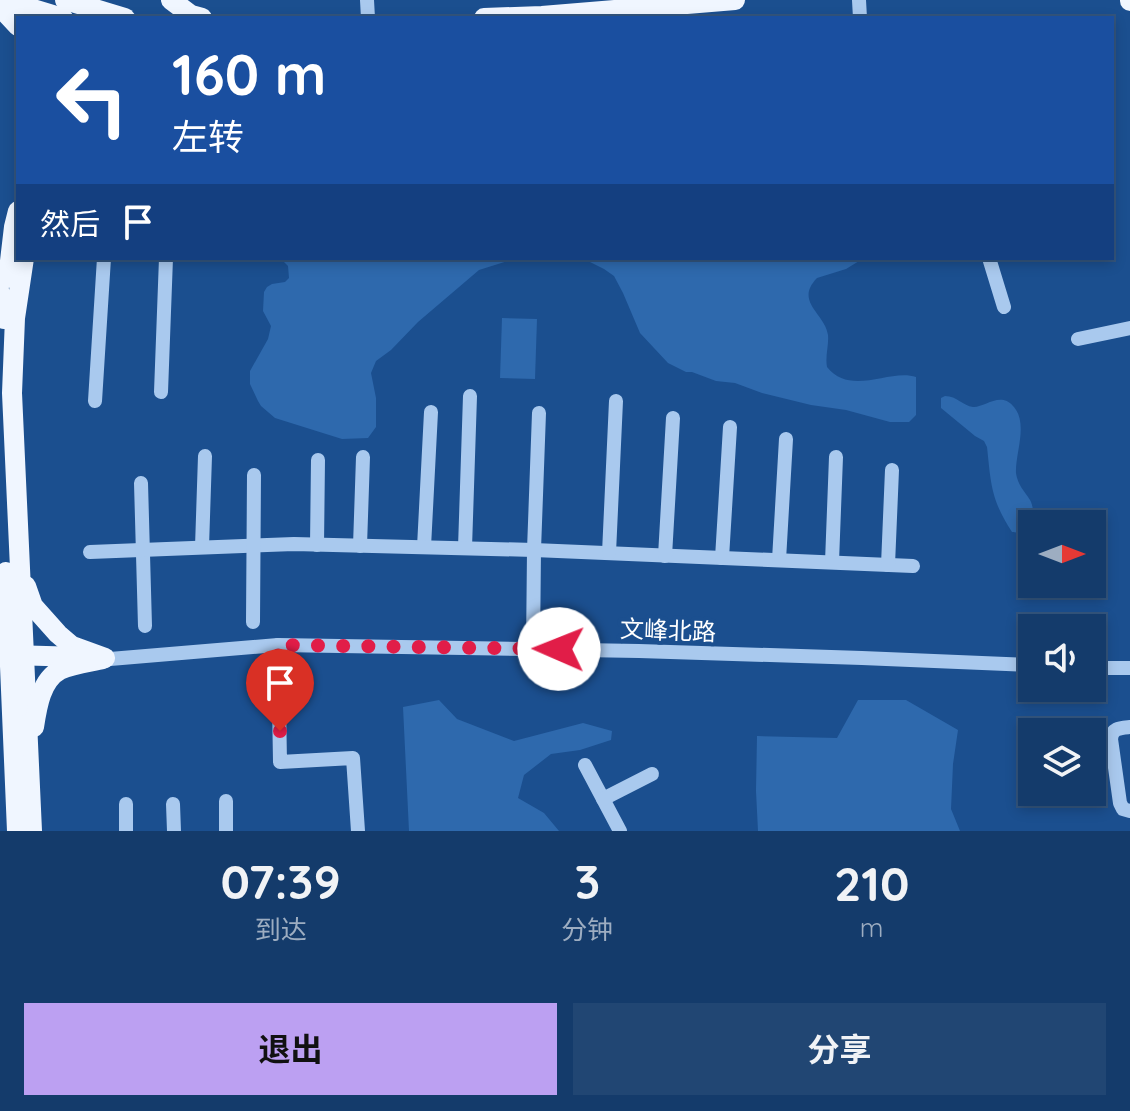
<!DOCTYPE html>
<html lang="zh">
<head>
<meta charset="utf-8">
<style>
	:root { --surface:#143b6b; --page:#214673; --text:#f1f3f6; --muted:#9dadc1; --line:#33557e; --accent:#bca0f2 }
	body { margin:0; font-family:Quicksand,"Noto Sans SC",sans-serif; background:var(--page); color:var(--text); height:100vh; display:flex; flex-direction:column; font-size:30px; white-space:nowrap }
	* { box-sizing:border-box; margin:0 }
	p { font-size:26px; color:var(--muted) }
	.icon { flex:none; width:44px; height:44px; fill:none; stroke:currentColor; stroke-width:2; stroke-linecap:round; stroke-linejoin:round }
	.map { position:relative; height:831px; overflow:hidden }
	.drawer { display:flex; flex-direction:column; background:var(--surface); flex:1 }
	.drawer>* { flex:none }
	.top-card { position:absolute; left:16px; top:16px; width:1098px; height:244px; border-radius:0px; box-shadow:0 4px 12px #0003,0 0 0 2px var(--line); background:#1a4fa0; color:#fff; overflow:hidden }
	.needle { width:52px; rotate:90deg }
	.controls { position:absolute; left:1018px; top:510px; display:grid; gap:16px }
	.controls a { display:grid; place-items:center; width:88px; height:88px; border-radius:0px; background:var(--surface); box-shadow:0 4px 12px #0003,0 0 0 2px var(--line); font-size:40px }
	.pin { position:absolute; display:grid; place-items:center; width:68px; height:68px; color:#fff; margin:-82px -34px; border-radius:50% 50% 50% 0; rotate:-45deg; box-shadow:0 0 8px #0007 }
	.pin .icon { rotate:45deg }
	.me { position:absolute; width:88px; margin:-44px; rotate:271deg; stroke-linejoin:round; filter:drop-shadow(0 0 6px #0008) }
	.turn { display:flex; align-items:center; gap:28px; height:168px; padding:0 24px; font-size:36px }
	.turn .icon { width:104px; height:104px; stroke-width:2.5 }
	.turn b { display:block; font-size:56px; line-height:68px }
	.then { display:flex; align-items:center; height:76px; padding:0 24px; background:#0003; gap:16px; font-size:30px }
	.eta { display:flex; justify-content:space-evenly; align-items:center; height:136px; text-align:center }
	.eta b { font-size:48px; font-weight:700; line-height:56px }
	.action { display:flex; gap:16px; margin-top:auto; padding:16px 24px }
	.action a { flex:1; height:92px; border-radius:0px; background:var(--accent); color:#111; font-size:32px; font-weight:700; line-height:92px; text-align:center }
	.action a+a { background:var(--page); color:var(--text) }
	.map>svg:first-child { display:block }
	.green { fill:#2e69ad }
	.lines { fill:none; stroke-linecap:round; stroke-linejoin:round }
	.minor { stroke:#a9c9ee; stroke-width:14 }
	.major { stroke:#f0f6ff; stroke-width:20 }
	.route { stroke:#e11d48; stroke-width:14; stroke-dasharray:0 25.2 }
	.labels { text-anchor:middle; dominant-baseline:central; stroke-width:8; stroke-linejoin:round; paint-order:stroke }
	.street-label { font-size:24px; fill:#fff; stroke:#1b4f8f }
</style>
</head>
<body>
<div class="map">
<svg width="1130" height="831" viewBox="0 0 1130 831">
	<rect width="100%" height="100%" fill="#1b4f8f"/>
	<g class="green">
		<polygon points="280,258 517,258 479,270 418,322 391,350 376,361 371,373 376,398 376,427 368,438 342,439 275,418 261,406 258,401 250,384 250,371 268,339 271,326 263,311 264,292 267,287 272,284 285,282 289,278 288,266"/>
		<path d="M 582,258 L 864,258 L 846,269 L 817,278 C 794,302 825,313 828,335 C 829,345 825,356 827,367 C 851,397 890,368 916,377 L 916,415 L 909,422 L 890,422 L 846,410 L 811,405 L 762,393 L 735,383 L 716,381 L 692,372 L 686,372 L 668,363 L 640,333 L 623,293 L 614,276 L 604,269 Z"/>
		<polygon points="502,318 537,319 535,379 500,378"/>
		<path d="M 945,396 C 957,396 963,406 973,407 C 984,408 1000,391 1013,406 C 1029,423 1015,453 1016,473 C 1018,486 1024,490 1030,500 C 1035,508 1035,530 1024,533 C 1021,534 1015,532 1012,532 C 991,500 991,484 987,447 L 984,441 L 975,436 L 941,408 L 941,398 Z"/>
		<polygon points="439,700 457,719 514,741 583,723 612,731 611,740 580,750 551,754 524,775 518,798 544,813 559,831 409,831 403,707"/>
		<polygon points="858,700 906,700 958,730 953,764 951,809 960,831 758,831 756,791 757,736 837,738"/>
	</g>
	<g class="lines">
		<g class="minor">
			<polyline points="367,0 368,18"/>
			<polyline points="859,0 860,18"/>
			<polyline points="989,258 1004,307"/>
			<polyline points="1078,339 1130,328"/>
			<polyline points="161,392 166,258"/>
			<polyline points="95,401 104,258"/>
			<polyline points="141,483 145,626"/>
			<polyline points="317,545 318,460"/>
			<polyline points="360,546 363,457"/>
			<polyline points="202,547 205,456"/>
			<polyline points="424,547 431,412"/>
			<polyline points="465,548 470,396"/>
			<polyline points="90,552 294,544 534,550 913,566"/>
			<polyline points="609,553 616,401"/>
			<polyline points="665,556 673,418"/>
			<polyline points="722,558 730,427"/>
			<polyline points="779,560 786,439"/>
			<polyline points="832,562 836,457"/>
			<polyline points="888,565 892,470"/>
			<polyline points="253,622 254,475"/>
			<polyline points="278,645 280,762 353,758 358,831"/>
			<polyline points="533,649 534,550 539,413"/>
			<polyline points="110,659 278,645 639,651 862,658 1032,665"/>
			<polyline points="1092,668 1130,668"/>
			<path d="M 1130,727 C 1120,728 1112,728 1111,739 L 1120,803 L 1123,809 L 1130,811"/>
			<polyline points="585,765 620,831"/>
			<polyline points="603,799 652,774"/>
			<polyline points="226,801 226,831"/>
			<polyline points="126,804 126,831"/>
			<polyline points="173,804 174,831"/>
		</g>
		<g class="major">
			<polyline points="3,0 63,18"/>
			<polyline points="65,0 125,18"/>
			<polyline points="171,0 191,15 202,18"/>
			<polyline points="1130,0 1130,1"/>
			<polyline points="0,7 18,26"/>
			<polyline points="484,18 542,16 735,0"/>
			<polyline points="24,258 15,318 12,393 32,831"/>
			<polyline points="8,278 14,227 18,211"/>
			<polyline points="0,293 4,319"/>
			<polyline points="6,572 17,831"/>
			<polyline points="26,586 33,606 58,634 72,646 105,658"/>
			<polyline points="10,655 82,657"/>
			<path d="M 34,727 C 37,707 41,680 60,670 C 72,664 90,662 103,659"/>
		</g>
	</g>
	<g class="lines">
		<polyline class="route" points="280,731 278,645 559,649"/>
	</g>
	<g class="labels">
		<g class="street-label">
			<text transform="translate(668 630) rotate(2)">文峰北路</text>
		</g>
	</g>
</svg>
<div class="controls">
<a><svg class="needle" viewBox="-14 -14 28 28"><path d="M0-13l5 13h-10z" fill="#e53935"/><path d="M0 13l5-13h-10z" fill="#9dadc1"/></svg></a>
<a><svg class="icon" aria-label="sound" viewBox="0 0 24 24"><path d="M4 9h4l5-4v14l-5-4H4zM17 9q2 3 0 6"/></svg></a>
<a><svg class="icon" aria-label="layers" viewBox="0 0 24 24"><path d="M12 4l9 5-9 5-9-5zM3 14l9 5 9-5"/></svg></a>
</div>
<div class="pin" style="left:280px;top:731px;background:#d93025"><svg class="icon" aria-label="arrive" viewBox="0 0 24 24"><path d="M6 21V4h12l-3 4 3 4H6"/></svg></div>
<svg class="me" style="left:559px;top:649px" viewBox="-20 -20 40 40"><circle r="19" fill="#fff"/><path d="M0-13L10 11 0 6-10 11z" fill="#e11d48"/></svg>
<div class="top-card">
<div class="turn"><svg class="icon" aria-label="left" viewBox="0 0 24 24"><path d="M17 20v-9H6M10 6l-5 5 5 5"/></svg><div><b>160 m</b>左转</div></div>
<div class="then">然后<svg class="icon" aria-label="arrive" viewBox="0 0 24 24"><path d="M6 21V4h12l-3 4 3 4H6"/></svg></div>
</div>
</div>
<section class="drawer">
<div class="eta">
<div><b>07:39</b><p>到达</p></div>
<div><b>3</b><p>分钟</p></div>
<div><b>210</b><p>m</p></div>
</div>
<div class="action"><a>退出</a><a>分享</a></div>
</section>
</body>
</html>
